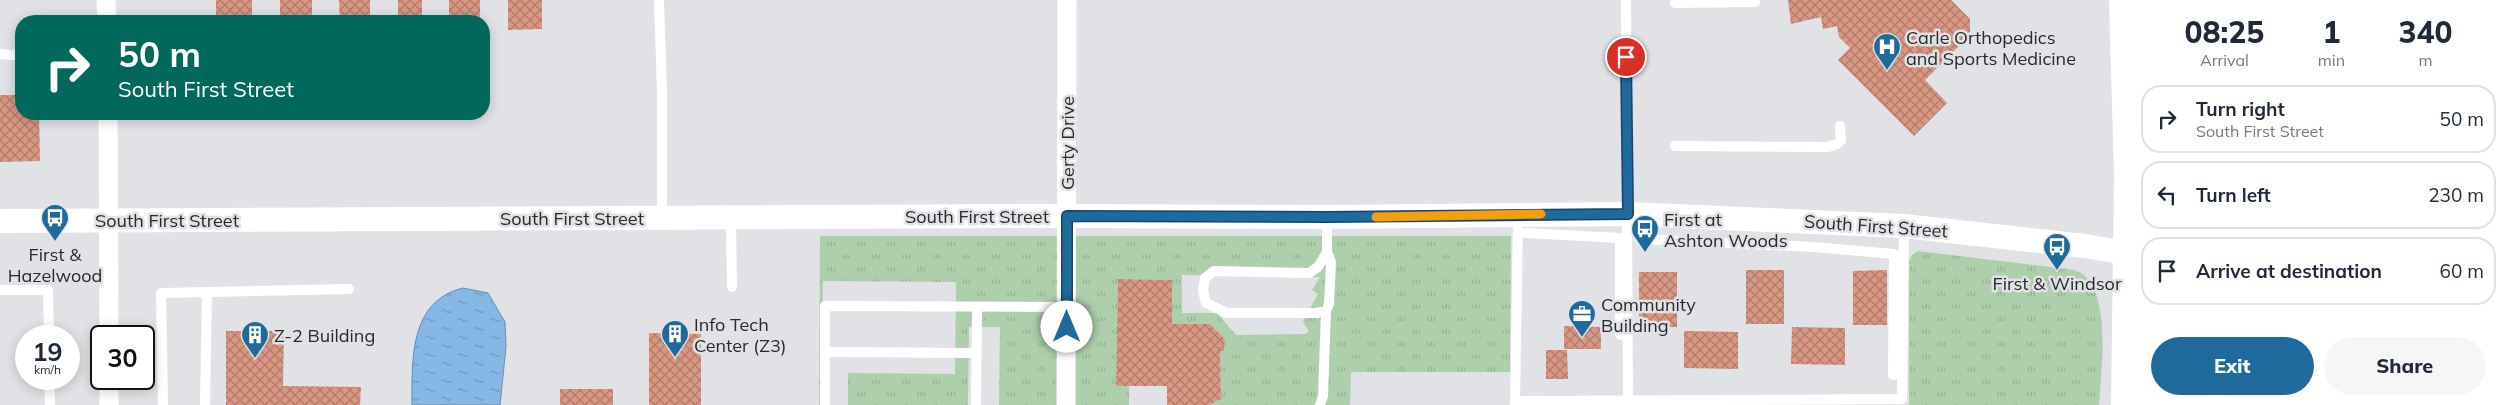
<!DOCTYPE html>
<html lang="en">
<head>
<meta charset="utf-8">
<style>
	:root { --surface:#fff; --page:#f6f6f7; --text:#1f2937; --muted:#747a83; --line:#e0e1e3; --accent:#1e6a9d }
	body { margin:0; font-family:Mulish,sans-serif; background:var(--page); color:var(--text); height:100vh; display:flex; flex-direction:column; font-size:19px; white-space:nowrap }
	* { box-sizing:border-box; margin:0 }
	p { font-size:16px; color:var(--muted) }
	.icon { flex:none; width:28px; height:28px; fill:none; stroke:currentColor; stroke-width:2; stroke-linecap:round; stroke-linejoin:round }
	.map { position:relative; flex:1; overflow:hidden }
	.side { display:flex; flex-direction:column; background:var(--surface); width:375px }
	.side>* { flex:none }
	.banner { position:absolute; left:15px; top:15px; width:475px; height:105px; border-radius:20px; box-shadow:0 2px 12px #0003; background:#00695c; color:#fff; overflow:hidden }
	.speed { position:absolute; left:15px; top:325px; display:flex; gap:10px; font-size:25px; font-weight:700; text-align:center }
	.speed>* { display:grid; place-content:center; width:65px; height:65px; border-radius:50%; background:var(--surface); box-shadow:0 2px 12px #0003; line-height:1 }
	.speed small { font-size:12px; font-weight:400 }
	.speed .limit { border:2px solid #111; border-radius:8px; background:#fff; color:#111 }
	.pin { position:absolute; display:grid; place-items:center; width:42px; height:42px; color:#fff; margin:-21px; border:2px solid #fff; border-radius:50%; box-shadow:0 1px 5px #0007 }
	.me { position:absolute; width:55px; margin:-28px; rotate:0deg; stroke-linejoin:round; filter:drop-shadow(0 0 4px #0008) }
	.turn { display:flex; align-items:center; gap:18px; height:105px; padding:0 20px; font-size:22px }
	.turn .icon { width:65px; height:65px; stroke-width:2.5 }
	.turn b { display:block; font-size:35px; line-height:42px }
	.eta { display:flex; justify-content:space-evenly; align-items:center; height:85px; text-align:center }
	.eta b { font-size:30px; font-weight:800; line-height:35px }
	.button { display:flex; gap:10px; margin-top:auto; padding:10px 20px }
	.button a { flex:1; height:58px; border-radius:30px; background:var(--accent); color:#fff; font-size:20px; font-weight:800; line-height:58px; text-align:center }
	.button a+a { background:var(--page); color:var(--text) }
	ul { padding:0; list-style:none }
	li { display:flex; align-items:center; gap:15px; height:68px; margin:0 10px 8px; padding:0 10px; border:2px solid var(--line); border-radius:20px }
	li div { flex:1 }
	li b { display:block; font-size:19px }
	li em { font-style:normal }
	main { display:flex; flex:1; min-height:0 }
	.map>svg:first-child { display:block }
	.grass { fill:url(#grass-tufts); fill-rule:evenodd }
	.water { fill:url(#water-ripples); stroke:#6a8dae }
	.building { fill:url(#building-cross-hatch) }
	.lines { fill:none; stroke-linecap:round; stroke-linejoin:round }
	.service { stroke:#fff; stroke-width:10 }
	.minor { stroke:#fff; stroke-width:19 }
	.tertiary { stroke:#fff; stroke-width:24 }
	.secondary { stroke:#fff; stroke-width:28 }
	.route-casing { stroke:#144566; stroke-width:12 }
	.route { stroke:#1e6a9d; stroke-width:9 }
	.slow { stroke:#f59e0b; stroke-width:9 }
	.labels { text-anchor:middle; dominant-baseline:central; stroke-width:5; stroke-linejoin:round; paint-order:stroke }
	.poi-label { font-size:18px; fill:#28292a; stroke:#e0e2e5; text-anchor:start }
	.street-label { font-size:18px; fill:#28292a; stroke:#e0e2e5 }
</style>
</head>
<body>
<main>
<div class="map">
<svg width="2131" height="405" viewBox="0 0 2131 405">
	<defs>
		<pattern id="grass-tufts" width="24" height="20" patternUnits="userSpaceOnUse" patternTransform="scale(1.25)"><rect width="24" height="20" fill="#aecfab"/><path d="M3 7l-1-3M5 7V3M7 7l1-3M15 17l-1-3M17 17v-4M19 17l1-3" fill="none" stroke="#96b293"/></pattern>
		<pattern id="water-ripples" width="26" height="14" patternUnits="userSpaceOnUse" patternTransform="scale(1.25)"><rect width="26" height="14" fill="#86b8e6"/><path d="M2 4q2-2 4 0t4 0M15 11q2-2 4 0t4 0" fill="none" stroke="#6e96bb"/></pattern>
		<pattern id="building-cross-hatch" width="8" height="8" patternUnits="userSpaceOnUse" patternTransform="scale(1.25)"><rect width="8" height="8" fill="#d99782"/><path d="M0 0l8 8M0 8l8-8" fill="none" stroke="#b07b6b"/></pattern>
	</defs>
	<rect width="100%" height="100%" fill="#e0e2e5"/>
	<g class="grass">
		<path d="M 820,236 L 1511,236 L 1510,372 L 1351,372 L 1350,405 L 1209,405 L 1221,398 L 1220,351 L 1224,351 L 1225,339 L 1210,324 L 1172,324 L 1172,280 L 1118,279 L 1116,386 L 1129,386 L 1129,405 L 999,405 L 1000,327 L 969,327 L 968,405 L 848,405 L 848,373 L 955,374 L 956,282 L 823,281 L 821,405 L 819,405 ZM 1182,275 L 1320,277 L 1312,290 L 1318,294 L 1303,321 L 1309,332 L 1305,334 L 1236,335 L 1217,313 L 1182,313 Z"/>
		<path d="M 1918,251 L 2059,268 C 2066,269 2075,269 2081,273 C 2112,293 2101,374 2099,405 L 1909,405 L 1909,262 L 1912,255 Z"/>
	</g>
	<path class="water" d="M 463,288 L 488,293 L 505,322 L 506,347 L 500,405 L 412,405 C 412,360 409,301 463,288 Z"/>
	<g class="building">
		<rect x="216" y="0" width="36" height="21"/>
		<rect x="280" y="0" width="32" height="21"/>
		<polygon points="339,0 370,0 370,21 340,21"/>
		<rect x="398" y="0" width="24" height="21"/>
		<rect x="449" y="0" width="31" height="21"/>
		<polygon points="508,0 542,0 542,29 508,30"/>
		<polygon points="1788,0 1951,0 1970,19 1970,35 1925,80 1947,103 1914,136 1838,60 1850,48 1839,37 1837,26 1823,29 1821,17 1791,24"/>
		<polygon points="0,95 21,95 21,114 39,114 40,161 0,162"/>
		<rect x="1746" y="270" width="38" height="54"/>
		<polygon points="1887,270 1887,325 1853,325 1853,271"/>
		<rect x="1639" y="272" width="38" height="55"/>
		<polygon points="1118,279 1172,280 1172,324 1210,324 1225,339 1224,351 1220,351 1221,399 1209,405 1167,405 1167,386 1116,386"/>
		<polygon points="1564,326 1601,327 1601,349 1564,349"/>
		<polygon points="1792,327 1845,328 1845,365 1791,364"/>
		<polygon points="226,331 284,331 283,386 361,387 360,405 226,405"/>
		<polygon points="1684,331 1738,332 1738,369 1684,368"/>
		<polygon points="649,333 701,334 701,405 649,405"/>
		<polygon points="1546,350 1567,350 1568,379 1546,379"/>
		<rect x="560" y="389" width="53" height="16"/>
	</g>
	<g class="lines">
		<g class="service">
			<polyline points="659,0 662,92 662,217"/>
			<polyline points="1626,0 1628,405"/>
			<polyline points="1675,3 1755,2"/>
			<polyline points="0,54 21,56"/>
			<polyline points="1675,146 1828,147 1837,144 1841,140 1840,126"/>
			<polyline points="1327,217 1327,252 1331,262 1329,304 1326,311 1316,313 1227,313 1206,303 1203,291 1205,278 1214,271 1309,273 1318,267 1327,252"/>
			<polyline points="731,218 732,287"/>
			<polyline points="1526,233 1620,238 1620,335"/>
			<polyline points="1639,239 1814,247 1894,254 1893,375"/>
			<polyline points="0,290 48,290 49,336"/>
			<polyline points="825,352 976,353"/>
			<polyline points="49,379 50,405"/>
			<polyline points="1515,401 1902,399 1904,226"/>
			<polyline points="163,405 161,293 349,289"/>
			<polyline points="205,405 207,292"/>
			<polyline points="825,405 825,306 1067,307"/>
			<polyline points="976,405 977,307"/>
			<polyline points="1320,405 1323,396 1326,311"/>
			<polyline points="1515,405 1518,215"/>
		</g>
		<g class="minor">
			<polyline points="106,0 107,21"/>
			<polyline points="108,114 109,336"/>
			<polyline points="109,379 109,405"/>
			<polyline points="1066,405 1067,0"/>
		</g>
		<polyline class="tertiary" points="0,221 1038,216 1327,217 1628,214 1904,226 2085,246 2131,254"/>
		<polyline class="secondary" points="2123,0 2128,175 2125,405"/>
	</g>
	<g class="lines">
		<defs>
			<polyline id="route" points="1067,327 1067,216 1327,217 1628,214 1626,57"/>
		</defs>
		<use href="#route" class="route-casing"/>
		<use href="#route" class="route"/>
		<polyline class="slow" points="1376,217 1541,214"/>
	</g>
	<defs>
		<symbol id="hospital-pin" viewBox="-11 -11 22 30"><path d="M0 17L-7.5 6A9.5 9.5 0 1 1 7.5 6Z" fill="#1e6a9d" stroke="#e0e2e5"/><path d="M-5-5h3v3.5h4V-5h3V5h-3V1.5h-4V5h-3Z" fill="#fff"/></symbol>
		<symbol id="bus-pin" viewBox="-11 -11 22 30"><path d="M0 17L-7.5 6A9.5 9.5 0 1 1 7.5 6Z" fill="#1e6a9d" stroke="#e0e2e5"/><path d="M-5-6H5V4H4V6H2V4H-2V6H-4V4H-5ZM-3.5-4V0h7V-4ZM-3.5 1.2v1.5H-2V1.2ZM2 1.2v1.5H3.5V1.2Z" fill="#fff"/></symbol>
		<symbol id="office-pin" viewBox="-11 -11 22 30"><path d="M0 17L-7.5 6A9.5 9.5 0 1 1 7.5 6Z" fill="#1e6a9d" stroke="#e0e2e5"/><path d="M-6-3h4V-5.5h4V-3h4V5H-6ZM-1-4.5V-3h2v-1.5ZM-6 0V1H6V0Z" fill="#fff"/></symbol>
		<symbol id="building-pin" viewBox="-11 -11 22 30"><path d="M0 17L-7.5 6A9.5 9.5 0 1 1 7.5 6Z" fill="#1e6a9d" stroke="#e0e2e5"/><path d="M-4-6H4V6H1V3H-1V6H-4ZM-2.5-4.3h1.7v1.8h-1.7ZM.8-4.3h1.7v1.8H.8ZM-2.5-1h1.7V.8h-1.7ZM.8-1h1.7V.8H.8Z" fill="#fff"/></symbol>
	</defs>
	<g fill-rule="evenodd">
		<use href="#hospital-pin" x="1871" y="31" width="32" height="43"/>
		<use href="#bus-pin" x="39" y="202" width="32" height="43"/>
		<use href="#bus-pin" x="1629" y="213" width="32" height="43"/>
		<use href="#bus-pin" x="2041" y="231" width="32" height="43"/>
		<use href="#office-pin" x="1566" y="298" width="32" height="43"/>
		<use href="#building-pin" x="659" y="318" width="32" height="43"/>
		<use href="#building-pin" x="239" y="319" width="32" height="43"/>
	</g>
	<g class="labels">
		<g class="poi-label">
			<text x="1906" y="37">Carle Orthopedics<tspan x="1906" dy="21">and Sports Medicine</tspan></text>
			<text x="1664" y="219">First at<tspan x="1664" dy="21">Ashton Woods</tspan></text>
			<text x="55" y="254" text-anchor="middle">First &amp;<tspan x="55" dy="21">Hazelwood</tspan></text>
			<text x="2057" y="283" text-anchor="middle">First &amp; Windsor</text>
			<text x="1601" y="304">Community<tspan x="1601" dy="21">Building</tspan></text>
			<text x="694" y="324">Info Tech<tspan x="694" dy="21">Center (Z3)</tspan></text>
			<text x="274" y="335">Z-2 Building</text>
		</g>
		<g class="street-label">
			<text transform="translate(1067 143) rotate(-90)">Gerty Drive</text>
			<text x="977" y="216">South First Street</text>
			<text x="572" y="218">South First Street</text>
			<text x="167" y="220">South First Street</text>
			<text transform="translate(1876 226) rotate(4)">South First Street</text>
		</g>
	</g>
</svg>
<div class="speed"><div>19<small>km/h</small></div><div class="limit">30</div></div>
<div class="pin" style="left:1626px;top:57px;background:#d93025"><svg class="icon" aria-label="arrive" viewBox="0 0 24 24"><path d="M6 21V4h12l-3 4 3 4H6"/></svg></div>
<svg class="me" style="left:1067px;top:327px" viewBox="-20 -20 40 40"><circle r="19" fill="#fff"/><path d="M0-13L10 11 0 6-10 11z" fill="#1e6a9d"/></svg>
<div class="banner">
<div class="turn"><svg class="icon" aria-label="right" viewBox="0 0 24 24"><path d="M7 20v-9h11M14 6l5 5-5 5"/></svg><div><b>50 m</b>South First Street</div></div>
</div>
</div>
<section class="side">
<div class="eta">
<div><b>08:25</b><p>Arrival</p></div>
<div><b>1</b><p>min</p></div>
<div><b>340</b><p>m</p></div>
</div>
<ul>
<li><svg class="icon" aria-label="right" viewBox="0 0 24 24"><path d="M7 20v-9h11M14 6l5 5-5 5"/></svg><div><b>Turn right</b><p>South First Street</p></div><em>50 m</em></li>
<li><svg class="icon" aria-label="left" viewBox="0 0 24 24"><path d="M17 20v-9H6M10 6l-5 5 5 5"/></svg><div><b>Turn left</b></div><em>230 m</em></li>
<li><svg class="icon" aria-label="arrive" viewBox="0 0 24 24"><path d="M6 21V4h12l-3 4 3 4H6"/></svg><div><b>Arrive at destination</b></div><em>60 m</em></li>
</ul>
<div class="button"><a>Exit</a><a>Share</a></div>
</section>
</main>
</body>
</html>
